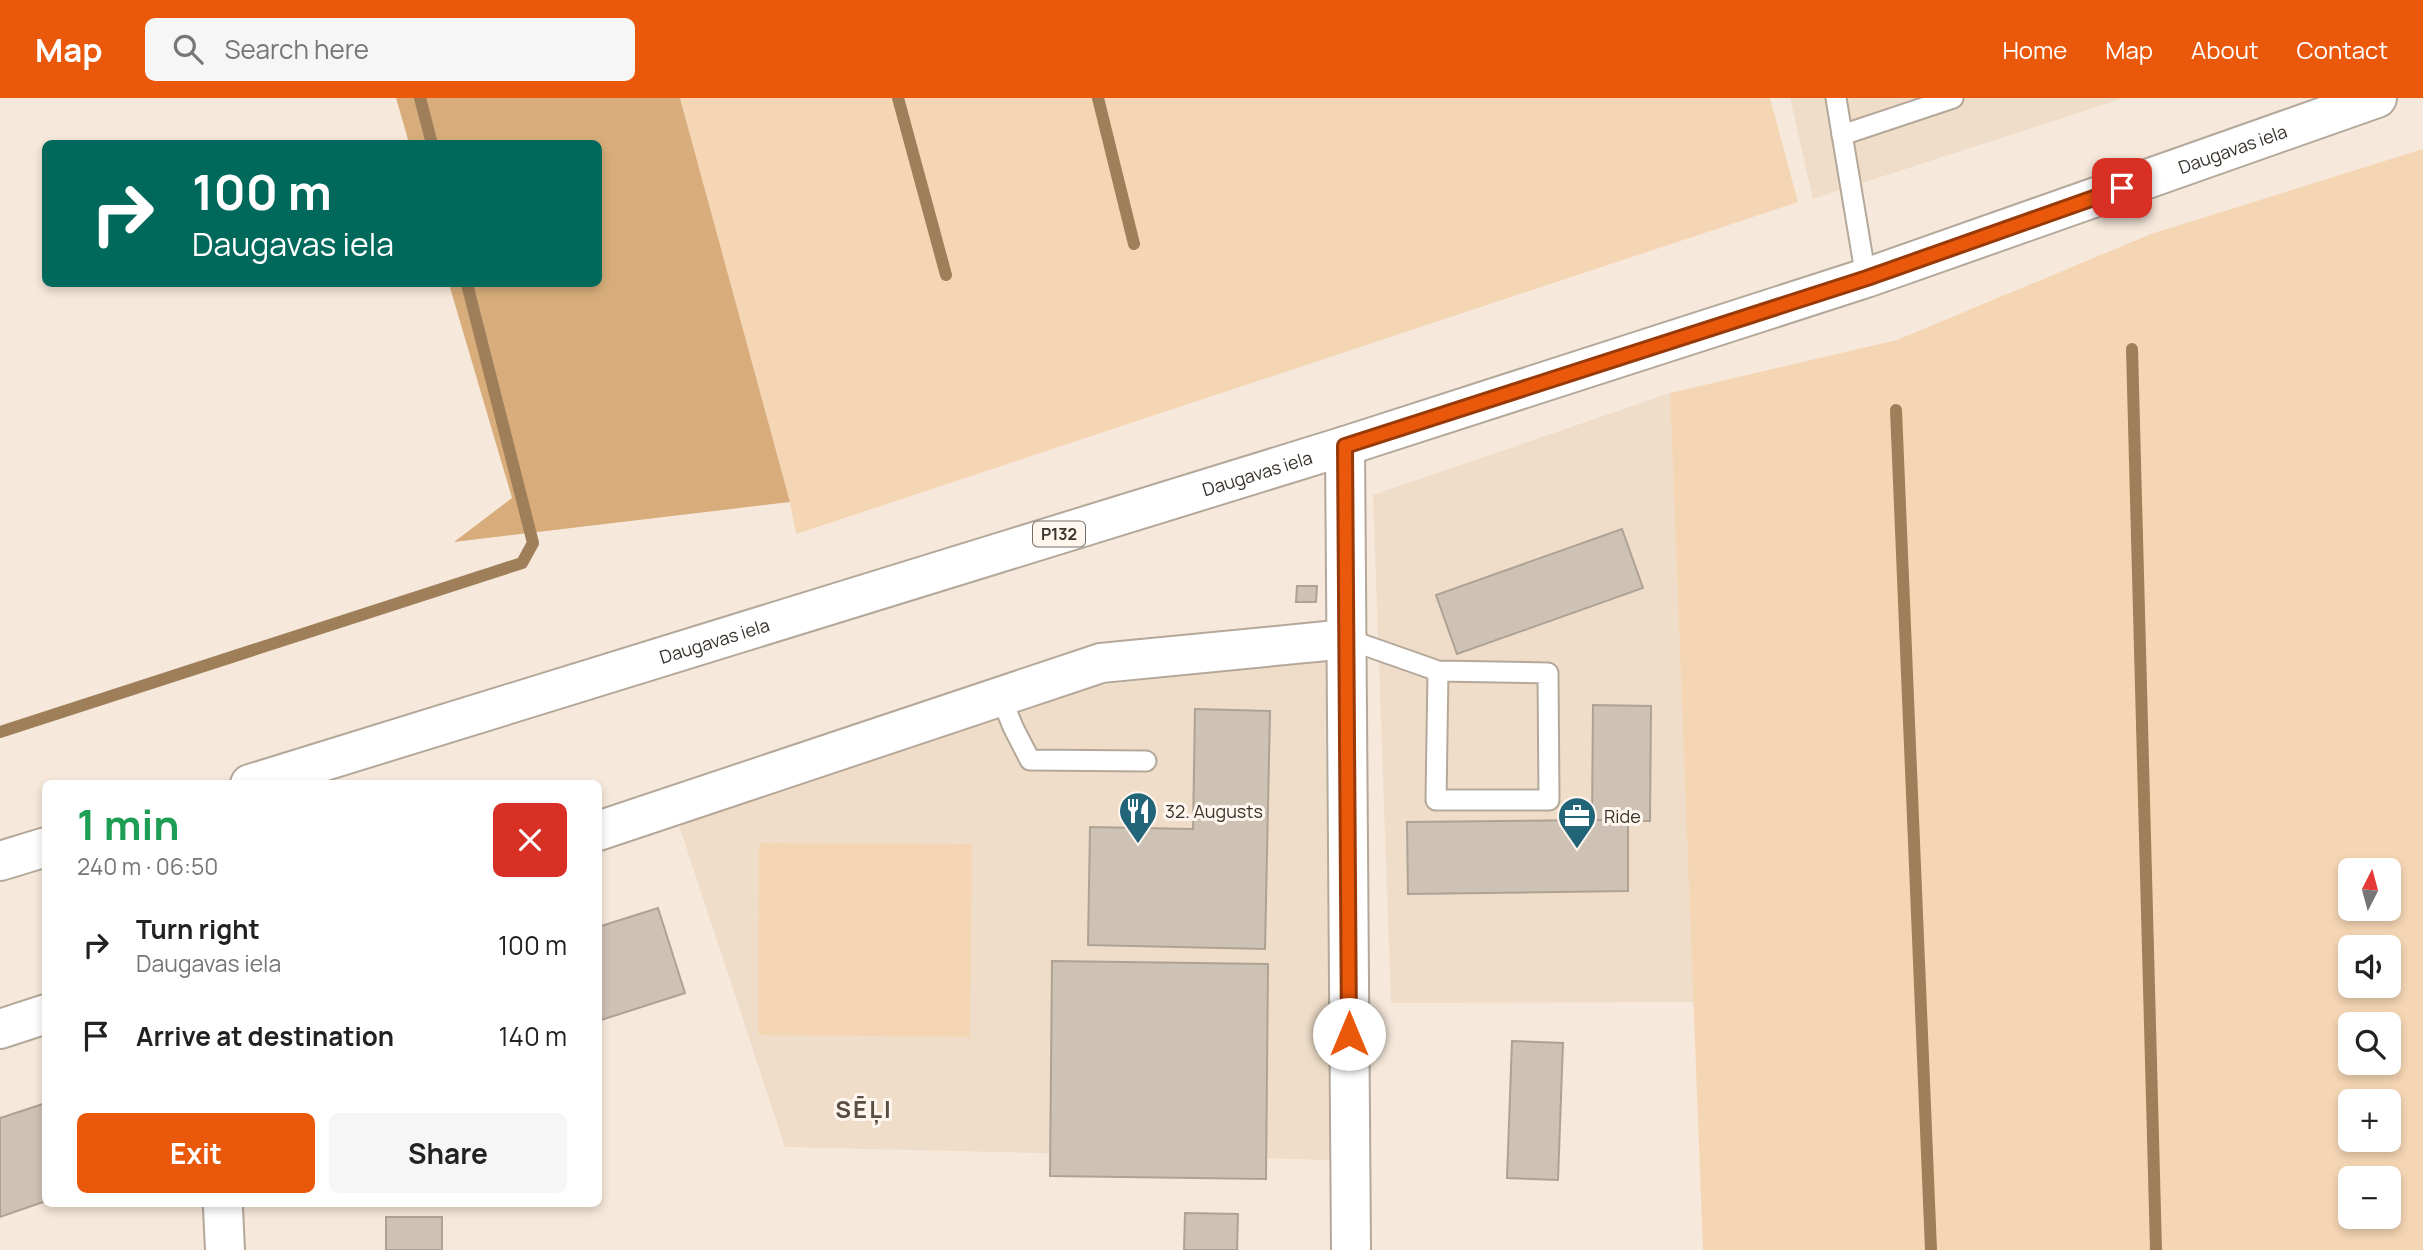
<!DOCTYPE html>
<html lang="en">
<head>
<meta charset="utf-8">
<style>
	:root { --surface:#fff; --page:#f6f6f6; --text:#222; --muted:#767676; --accent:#ea580c }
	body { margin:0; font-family:Manrope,sans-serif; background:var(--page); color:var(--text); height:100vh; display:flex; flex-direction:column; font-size:26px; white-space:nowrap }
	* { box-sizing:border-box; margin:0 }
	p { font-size:23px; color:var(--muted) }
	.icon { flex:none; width:38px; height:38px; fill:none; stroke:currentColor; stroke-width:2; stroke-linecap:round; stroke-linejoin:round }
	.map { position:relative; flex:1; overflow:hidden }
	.side { position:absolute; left:42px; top:682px; width:560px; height:427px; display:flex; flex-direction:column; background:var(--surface); border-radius:10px; box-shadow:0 4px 10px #0003 }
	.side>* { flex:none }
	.guide { position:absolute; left:42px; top:42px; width:560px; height:147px; border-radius:10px; box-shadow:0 4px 10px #0003; background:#00695c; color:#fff; overflow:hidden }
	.needle { width:46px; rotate:6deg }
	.controls { position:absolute; left:2338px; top:760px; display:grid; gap:14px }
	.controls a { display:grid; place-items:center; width:63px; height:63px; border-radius:10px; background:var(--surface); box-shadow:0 4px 10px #0003; font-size:35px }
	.pin { position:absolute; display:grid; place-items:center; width:60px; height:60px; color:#fff; margin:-30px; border-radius:14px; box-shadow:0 4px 10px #0006 }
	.me { position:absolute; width:77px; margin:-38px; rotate:0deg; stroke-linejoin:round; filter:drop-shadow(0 0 5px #0008) }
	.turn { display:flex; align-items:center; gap:24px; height:147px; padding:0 35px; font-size:32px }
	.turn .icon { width:91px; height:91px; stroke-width:2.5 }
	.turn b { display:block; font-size:49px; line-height:60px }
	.round { display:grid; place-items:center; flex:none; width:74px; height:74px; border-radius:10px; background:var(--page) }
	.head { display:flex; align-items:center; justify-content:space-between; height:119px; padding:0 35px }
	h1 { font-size:42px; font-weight:700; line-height:52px; color:#1e9e55 }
	.cta { display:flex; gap:14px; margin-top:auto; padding:14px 35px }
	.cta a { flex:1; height:80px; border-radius:10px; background:var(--accent); color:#fff; font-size:28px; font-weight:700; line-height:80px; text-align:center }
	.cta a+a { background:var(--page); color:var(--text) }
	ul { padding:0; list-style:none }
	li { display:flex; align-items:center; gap:21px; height:91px; padding:0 35px }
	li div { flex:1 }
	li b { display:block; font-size:26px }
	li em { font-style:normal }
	header { display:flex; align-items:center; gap:42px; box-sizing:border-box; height:98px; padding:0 35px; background:var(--accent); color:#fff }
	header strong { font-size:33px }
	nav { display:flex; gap:38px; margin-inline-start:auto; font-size:24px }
	.search { width:490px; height:63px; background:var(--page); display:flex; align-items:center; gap:18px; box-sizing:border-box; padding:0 24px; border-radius:10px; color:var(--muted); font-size:26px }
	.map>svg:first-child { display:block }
	.built { fill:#efddc9 }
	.green { fill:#f5d6b4; fill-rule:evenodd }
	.forest { fill:#d8ad7b }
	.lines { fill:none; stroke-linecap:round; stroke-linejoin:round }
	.stream { stroke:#9e7f5a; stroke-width:12 }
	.building { fill:#cec2b4; stroke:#aea295; stroke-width:2 }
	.service-casing { stroke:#b4a89a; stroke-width:23 }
	.minor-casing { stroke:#b4a89a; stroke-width:42 }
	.primary-casing { stroke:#b4a89a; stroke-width:42 }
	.service { stroke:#fff; stroke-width:19 }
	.minor { stroke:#fff; stroke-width:38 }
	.primary { stroke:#fff; stroke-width:38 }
	.route-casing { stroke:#983908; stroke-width:18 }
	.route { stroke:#ea580c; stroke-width:12 }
	.labels { text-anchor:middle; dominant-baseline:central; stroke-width:6; stroke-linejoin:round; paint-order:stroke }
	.shield { fill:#fff7ef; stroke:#746e68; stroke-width:2 }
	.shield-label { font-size:16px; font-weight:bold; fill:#39342e }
	.street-label { font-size:18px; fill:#39342e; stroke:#fff7ef }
	.poi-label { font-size:18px; fill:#39342e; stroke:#fff7ef; text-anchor:start }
	.district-label { font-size:24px; font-weight:bold; letter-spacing:2px; fill:#594e42; stroke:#fff7ef }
</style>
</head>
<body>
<header>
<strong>Map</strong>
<div class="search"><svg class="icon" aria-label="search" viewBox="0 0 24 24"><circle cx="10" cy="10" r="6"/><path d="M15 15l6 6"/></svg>Search here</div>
<nav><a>Home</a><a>Map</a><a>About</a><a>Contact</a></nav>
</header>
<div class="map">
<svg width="2423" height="1152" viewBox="0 0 2423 1152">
	<rect width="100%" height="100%" fill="#f6e9db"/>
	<g class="built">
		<polygon points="1790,0 2124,0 1813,101"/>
		<polygon points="1670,295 1694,904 1391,905 1373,397"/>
		<polygon points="1333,558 1330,1062 785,1049 679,727 1097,588"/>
	</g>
	<g class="green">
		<polygon points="680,0 1770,0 1798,104 796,436 790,404"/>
		<path d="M 2423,51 L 2423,1152 L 1703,1152 L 1670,295 L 1897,242 L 2151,136 ZM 2350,772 L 2389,772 L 2389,810 L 2350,810 ZM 2350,849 L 2389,849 L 2389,887 L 2350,887 ZM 2350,926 L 2389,926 L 2389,964 L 2350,964 ZM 2350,1003 L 2389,1003 L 2389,1041 L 2350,1041 ZM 2350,1080 L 2389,1080 L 2389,1118 L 2350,1118 Z"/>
		<polygon points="759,745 972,746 970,939 758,937"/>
	</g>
	<polygon class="forest" points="396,0 680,0 790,404 454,444 512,400 449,186 598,186 598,46 409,45"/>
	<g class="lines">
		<g class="stream">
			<polyline points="420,0 432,46"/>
			<polyline points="898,0 946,177"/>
			<polyline points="1098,0 1134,146"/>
			<polyline points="2132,251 2156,1152"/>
			<polyline points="1896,312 1931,1152"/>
			<polyline points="0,634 522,465 533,445 467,186"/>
		</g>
	</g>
	<g class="building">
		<polygon points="1622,431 1643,490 1457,556 1436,497"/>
		<polygon points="1297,488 1317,488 1316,504 1296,504"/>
		<polygon points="1593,607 1651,608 1650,723 1592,722"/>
		<polygon points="1195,611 1270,613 1265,851 1088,847 1090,729 1193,731"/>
		<polygon points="1592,722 1628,722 1628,793 1408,796 1407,724"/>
		<polygon points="658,810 685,895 598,923 598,829"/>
		<polygon points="1052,863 1268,866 1266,1081 1050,1078"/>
		<polygon points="1512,943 1563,945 1558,1082 1507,1080"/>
		<polygon points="46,1005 46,1103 0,1119 0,1020"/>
		<polygon points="1185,1115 1238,1116 1237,1152 1184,1152"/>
		<rect x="386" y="1119" width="56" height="33"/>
	</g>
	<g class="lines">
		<defs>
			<g id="service">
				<polyline points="1836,0 1866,180"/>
				<polyline points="1842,37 1953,0"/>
				<polyline points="1347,541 1438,573 1548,575 1549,702 1436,702 1438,573"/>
				<polyline points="1001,599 1013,629 1030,662 1146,663"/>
			</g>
			<g id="minor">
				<polyline points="1345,348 1351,1152"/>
				<polyline points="598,733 1101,565 1347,541"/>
				<polyline points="0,931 46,916"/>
				<polyline points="223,1110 225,1152"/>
			</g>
			<g id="primary">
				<path id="s1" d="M 250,686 L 1345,348 L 1866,180 L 2377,0"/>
				<polyline points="0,763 46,749"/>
			</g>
		</defs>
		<use href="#service" class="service-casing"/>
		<use href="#minor" class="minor-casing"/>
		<use href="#primary" class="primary-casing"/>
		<use href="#service" class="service"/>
		<use href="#minor" class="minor"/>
		<use href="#primary" class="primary"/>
	</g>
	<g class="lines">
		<defs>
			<polyline id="route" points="1349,936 1345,348 1867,180 2122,90"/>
		</defs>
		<use href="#route" class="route-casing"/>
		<use href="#route" class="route"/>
	</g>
	<defs>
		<symbol id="restaurant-pin" viewBox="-11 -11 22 30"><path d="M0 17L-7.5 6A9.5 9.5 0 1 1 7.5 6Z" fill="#226578" stroke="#fff7ef"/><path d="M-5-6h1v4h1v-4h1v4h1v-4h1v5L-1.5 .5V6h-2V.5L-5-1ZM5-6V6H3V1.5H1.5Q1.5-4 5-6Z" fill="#fff"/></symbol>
		<symbol id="office-pin" viewBox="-11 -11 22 30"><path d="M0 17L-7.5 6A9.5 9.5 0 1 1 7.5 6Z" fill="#226578" stroke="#fff7ef"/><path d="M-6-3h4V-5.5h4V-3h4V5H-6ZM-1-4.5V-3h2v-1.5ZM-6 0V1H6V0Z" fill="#fff"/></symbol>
	</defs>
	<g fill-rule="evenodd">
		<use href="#restaurant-pin" x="1116" y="691" width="44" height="60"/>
		<use href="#office-pin" x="1555" y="696" width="44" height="60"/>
	</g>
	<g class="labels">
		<rect class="shield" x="1033" y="423.5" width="52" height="25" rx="5"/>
		<g class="shield-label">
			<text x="1059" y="436">P132</text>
		</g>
		<g class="street-label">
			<text stroke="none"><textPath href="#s1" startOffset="2082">Daugavas iela</textPath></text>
			<text stroke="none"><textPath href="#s1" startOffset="1054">Daugavas iela</textPath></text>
			<text stroke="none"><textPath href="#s1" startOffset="486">Daugavas iela</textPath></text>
		</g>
		<g class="poi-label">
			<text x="1165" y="713">32. Augusts</text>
			<text x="1604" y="718">Ride</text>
		</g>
		<g class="district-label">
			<text x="864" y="1010">SĒĻI</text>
		</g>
	</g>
</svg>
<div class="controls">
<a><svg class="needle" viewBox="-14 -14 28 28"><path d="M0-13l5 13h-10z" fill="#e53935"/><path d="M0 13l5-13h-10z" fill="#767676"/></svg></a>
<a><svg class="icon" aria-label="sound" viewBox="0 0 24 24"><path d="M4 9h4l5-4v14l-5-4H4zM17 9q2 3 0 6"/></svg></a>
<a><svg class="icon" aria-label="search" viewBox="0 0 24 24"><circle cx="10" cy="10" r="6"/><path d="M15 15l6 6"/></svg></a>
<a>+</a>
<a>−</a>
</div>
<div class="pin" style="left:2122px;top:90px;background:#d93025"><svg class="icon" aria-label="arrive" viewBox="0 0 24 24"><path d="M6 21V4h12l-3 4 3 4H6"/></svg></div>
<svg class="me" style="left:1349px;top:936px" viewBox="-20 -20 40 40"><circle r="19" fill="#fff"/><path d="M0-13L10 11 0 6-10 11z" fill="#ea580c"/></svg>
<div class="guide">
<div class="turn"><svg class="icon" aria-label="right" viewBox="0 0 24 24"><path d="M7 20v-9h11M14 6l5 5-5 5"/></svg><div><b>100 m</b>Daugavas iela</div></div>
</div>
<section class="side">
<div class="head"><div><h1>1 min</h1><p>240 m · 06:50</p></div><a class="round" style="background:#d93025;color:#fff"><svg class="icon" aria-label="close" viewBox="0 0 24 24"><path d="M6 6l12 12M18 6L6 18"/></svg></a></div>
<ul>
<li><svg class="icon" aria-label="right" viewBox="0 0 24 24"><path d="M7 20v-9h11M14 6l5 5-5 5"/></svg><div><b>Turn right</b><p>Daugavas iela</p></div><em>100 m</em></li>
<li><svg class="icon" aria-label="arrive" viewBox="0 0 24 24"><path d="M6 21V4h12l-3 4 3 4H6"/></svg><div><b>Arrive at destination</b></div><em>140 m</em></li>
</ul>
<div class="cta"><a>Exit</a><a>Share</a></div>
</section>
</div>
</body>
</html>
